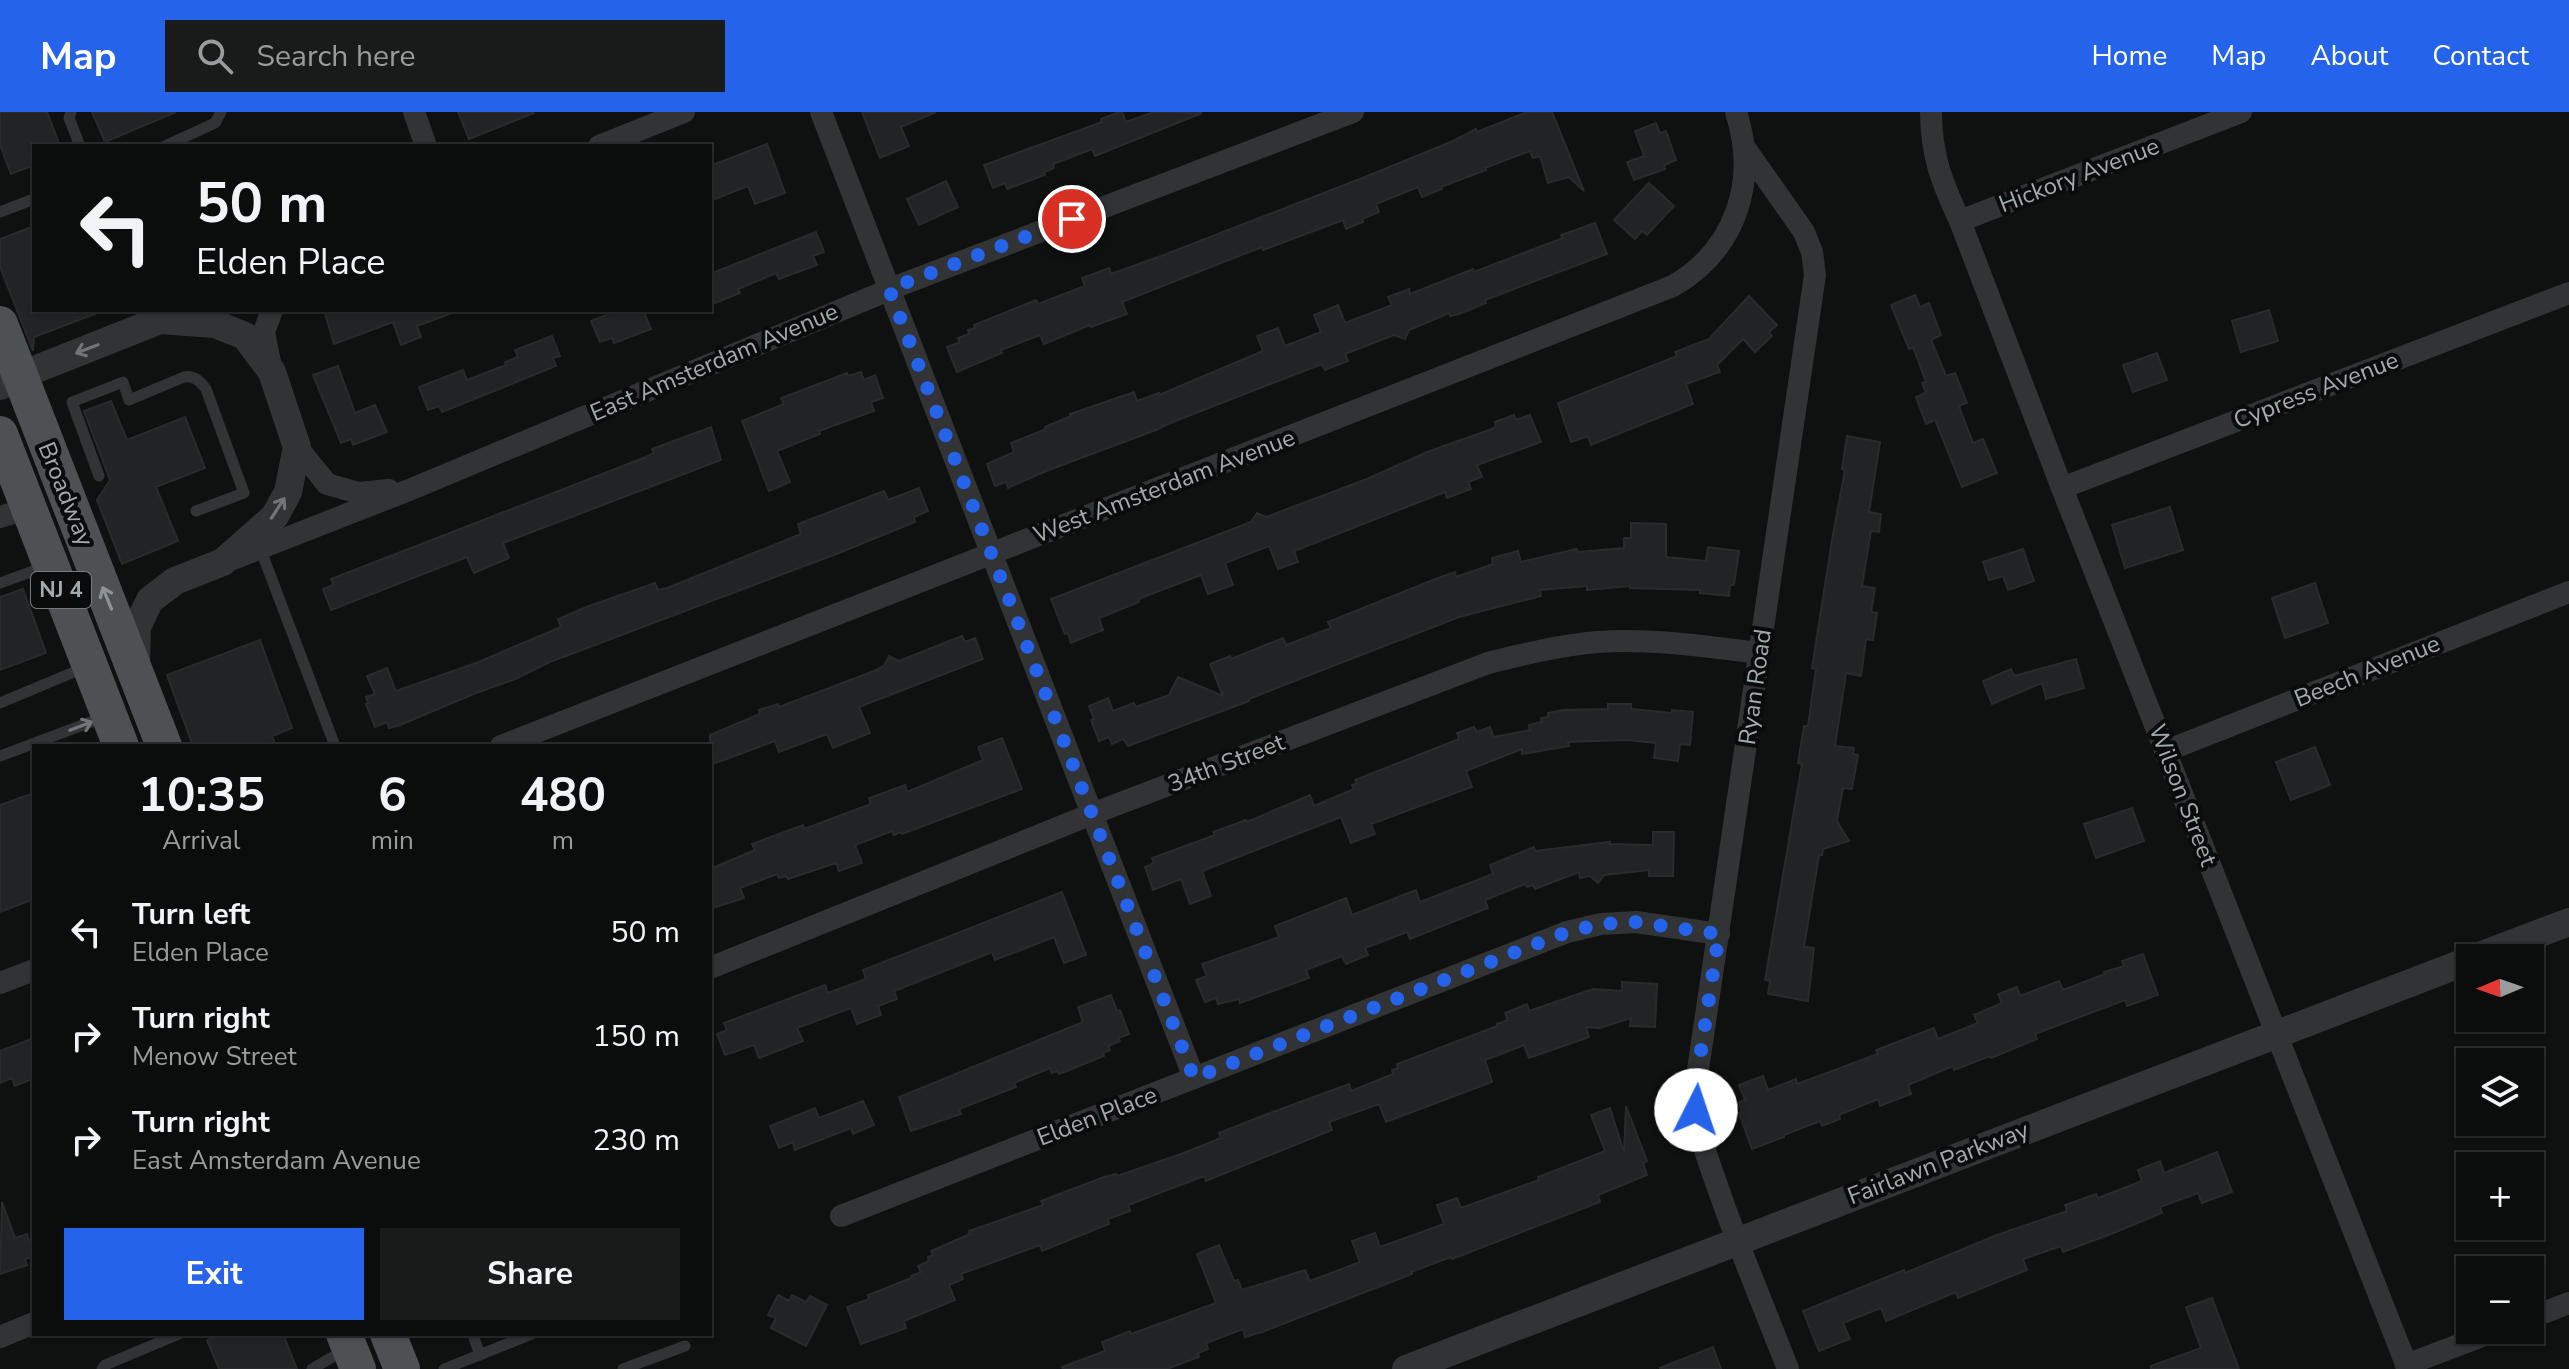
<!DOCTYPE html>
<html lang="en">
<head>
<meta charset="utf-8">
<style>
	:root { --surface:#0b0c0c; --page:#191a1a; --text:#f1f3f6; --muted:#9a9b9d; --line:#2b2c2d; --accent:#2563eb }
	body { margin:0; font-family:"Nunito Sans",sans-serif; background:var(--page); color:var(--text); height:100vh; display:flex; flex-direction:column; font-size:30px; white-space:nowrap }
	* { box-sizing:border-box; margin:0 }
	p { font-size:26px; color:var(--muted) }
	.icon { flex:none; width:44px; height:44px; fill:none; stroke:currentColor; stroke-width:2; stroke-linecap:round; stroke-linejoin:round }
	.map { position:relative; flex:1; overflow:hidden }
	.sheet { position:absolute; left:32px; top:632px; width:680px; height:592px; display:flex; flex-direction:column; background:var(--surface); border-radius:0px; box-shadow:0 2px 6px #0004,0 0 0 2px var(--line) }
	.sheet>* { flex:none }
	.banner { position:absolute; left:32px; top:32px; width:680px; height:168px; border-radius:0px; box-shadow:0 2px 6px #0004,0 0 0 2px var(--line); background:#0b0c0c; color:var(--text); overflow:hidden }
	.needle { width:52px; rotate:268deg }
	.fabs { position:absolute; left:2456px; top:832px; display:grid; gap:16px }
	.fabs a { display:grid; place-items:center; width:88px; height:88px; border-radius:0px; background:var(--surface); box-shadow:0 2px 6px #0004,0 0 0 2px var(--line); font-size:40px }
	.pin { position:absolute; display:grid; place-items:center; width:68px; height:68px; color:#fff; margin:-34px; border:4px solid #fff; border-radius:50%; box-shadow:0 2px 8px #0007 }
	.me { position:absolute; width:88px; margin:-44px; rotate:4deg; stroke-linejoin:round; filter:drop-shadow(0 0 6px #0008) }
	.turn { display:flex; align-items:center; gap:28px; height:168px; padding:0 32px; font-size:36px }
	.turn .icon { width:104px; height:104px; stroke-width:2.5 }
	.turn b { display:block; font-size:56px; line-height:68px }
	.eta { display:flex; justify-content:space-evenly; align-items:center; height:136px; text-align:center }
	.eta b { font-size:48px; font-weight:700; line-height:56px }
	.primary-button { display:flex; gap:16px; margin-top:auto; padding:16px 32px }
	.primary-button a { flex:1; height:92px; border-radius:0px; background:var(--accent); color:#fff; font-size:32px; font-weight:700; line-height:92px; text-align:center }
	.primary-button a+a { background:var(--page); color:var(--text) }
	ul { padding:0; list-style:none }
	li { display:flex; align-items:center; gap:24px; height:104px; padding:0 32px }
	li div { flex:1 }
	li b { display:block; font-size:30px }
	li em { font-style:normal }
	header { display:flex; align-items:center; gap:48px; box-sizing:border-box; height:112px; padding:0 40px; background:var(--accent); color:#fff }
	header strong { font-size:38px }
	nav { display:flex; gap:44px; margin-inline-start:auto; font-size:28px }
	.search { width:560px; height:72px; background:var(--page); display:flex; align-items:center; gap:20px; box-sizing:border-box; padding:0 28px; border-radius:0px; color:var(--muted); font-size:30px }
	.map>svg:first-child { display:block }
	.building { fill:#222324; stroke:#2a2a2c; stroke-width:2 }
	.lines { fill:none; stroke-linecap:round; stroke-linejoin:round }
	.service { stroke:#313335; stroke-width:11 }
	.minor { stroke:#313335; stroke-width:22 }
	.tertiary { stroke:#313335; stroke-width:28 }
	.primary { stroke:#4d5154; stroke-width:36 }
	.oneway { stroke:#6f7579 }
	.oneway2 { stroke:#8d9499 }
	.route { stroke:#2563eb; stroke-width:14; stroke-dasharray:0 25.2 }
	.labels { text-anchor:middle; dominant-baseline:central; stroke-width:8; stroke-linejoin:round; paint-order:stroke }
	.shield { fill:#0a0b0b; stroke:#747b7e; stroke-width:2 }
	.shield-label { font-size:22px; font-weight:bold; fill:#a2abb0 }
	.street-label { font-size:24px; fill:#a2abb0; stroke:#0a0b0b }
</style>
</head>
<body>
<header>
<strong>Map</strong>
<div class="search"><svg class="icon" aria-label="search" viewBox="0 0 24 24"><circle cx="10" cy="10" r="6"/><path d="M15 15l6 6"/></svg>Search here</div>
<nav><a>Home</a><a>Map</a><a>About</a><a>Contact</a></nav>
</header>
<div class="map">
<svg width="2569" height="1257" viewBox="0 0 2569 1257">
	<rect width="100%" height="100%" fill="#0f1010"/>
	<g class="building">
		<polygon points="0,0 47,0 60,34 34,34 34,53 11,62 0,33"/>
		<polygon points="92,0 176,0 105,30"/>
		<polygon points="458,0 533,0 534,1 469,27"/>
		<polygon points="862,0 936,0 901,15 909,34 880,46"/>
		<polygon points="1119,0 1122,0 1126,10 1154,0 1202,1 1095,44 1092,37 1053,52 1054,56 1044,60 1045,63 1007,77 1005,71 993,76 984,53 1102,10 1101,7"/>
		<polygon points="1527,0 1552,0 1584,79 1569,65 1548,71 1540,44 1533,46 1530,39 1485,56 1486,58 1441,75 1442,77 1422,85 1418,75 1376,92 1379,100 1362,107 1363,110 1346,117 1343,108 1263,138 1262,135 1122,190 1127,202 1091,215 1090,213 1044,232 1040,223 1001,238 1002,241 957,260 947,235 960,230 958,226 969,222 968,218 975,216 974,213 1036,188 1038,192 1085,174 1082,166 1109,156 1111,162 1161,144 1365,65 1453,29 1476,17 1477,20"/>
		<polygon points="1656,11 1660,21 1666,19 1676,48 1664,53 1665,57 1634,68 1627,50 1644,44 1635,19"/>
		<polygon points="767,32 785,81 755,92 748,74 710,89 710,54"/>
		<polygon points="946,69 958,95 919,113 907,87"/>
		<polygon points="1649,71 1674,94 1647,123 1642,119 1635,127 1614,108"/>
		<polygon points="1595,111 1607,142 1485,188 1486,191 1459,202 1450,204 1449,201 1409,218 1405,227 1394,223 1345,242 1348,249 1325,258 1322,252 1170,311 1156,318 1046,359 1008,376 1006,370 995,374 987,352 1014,340 1011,331 1046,317 1045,315 1071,304 1070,302 1134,280 1137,289 1159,281 1159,283 1263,239 1257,224 1278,216 1285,234 1321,220 1314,203 1338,193 1345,211 1392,193 1388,185 1409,177 1410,182 1473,157 1474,160 1563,126 1561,123"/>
		<polygon points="34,114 34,198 100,200 34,225 33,239 0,155 0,127"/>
		<polygon points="816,120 824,140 813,144 817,153 779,167 776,161 738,177 740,181 710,193 710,162"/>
		<polygon points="1915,183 1920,195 1929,191 1941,223 1931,228 1946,264 1955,261 1967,291 1959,294 1973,331 1983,327 1997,361 1962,375 1935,308 1926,312 1916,285 1926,281 1922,271 1926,270 1913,235 1909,237 1891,193"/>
		<polygon points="1749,184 1777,213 1769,220 1772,224 1755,240 1743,227 1717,253 1720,260 1686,272 1693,292 1591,333 1588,324 1571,330 1558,291 1677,244 1675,240 1709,227"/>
		<polygon points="324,198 455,198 455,200 417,214 421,225 401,233 393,210 334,232"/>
		<polygon points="618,198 643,198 651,217 614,231 612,226 600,230 591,209"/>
		<polygon points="2269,198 2278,229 2241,240 2232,209"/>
		<polygon points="552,224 560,244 553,246 556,254 442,300 439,294 428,298 419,275 463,258 467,268 506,253 505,250 518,245 515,238"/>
		<polygon points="2157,241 2167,268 2133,280 2123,253"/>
		<polygon points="338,254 355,301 375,293 387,320 353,333 351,327 341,331 313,263"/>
		<polygon points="861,260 864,268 875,263 883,286 871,290 874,299 819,319 820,322 777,339 790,370 769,379 742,309 784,292 781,286 847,261 848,264"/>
		<polygon points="111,289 127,328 185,305 205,356 156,375 178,429 122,452 97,388 110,368 84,299"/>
		<polygon points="1514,303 1516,308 1530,303 1541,330 1477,353 1482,365 1468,370 1471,377 1447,386 1445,380 1294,439 1298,450 1278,457 1269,434 1225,451 1233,473 1208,482 1201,463 1138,487 1139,490 1099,506 1103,518 1071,531 1068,521 1065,522 1051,487 1251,410 1257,401 1266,405 1367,367 1427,340 1492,317 1496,314 1495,310"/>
		<polygon points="711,315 721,348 503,431 509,446 474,461 467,445 331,498 323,477 334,473 331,467 646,345 654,341 652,337"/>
		<polygon points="1847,324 1880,330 1869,400 1881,402 1879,420 1871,419 1862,474 1875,476 1871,500 1877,501 1873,528 1866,527 1861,564 1846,561 1835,634 1854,636 1853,642 1858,643 1852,677 1843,676 1837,709 1849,729 1823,737 1822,743 1819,743 1804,835 1814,836 1808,889 1768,882 1770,869 1765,868 1802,652 1798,651 1804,614 1808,614 1816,557 1812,556 1833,422 1845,358 1842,357"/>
		<polygon points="919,376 928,399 914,405 915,410 839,441 550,550 513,568 476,581 400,613 389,616 387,610 375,615 366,592 368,591 366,585 375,582 367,564 387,556 396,579 476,551 561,515 558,507 589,494 655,471 658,478 667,476 801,422 798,412 884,379 888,388"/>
		<polygon points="2170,395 2183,438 2125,456 2112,413"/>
		<polygon points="1631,411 1666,412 1666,445 1706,449 1708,435 1739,439 1734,473 1730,473 1729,484 1700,481 1700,478 1630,476 1630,474 1587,478 1587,474 1540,478 1541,484 1459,505 1302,566 1249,587 1249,589 1128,634 1123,627 1112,632 1109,625 1099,629 1091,608 1094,607 1089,594 1108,586 1113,599 1134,591 1136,595 1169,583 1178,565 1223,584 1210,552 1230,544 1231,547 1283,526 1286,533 1331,516 1328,510 1438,466 1455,460 1456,465 1493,452 1492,446 1518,439 1521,450 1577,437 1578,440 1624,436 1624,426 1631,426"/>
		<polygon points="2023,437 2034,469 2008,478 2003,464 1989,468 1983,450"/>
		<polygon points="2315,471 2328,511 2285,526 2272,486"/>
		<polygon points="23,477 46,541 0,558 0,485"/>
		<polygon points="962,524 965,530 975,526 983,547 859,595 870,621 833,636 827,622 779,640 775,629 710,653 710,623 760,602 759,598 778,592 779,595 874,559 884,554 889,544 899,549"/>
		<polygon points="260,528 292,616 272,624 276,634 193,634 167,563"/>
		<polygon points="2076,547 2084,576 2046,587 2042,571 1992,592 1983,569 2011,557 2014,564"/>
		<polygon points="1608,592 1631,592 1631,597 1672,601 1672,598 1693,600 1690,633 1680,632 1678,649 1654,646 1656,631 1627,628 1568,630 1569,634 1522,642 1522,637 1466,659 1472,675 1371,712 1375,722 1351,731 1341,705 1202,759 1211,784 1190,792 1181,767 1153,778 1145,755 1154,751 1152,746 1215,723 1213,720 1246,708 1247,710 1310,683 1314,694 1354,677 1352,673 1357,671 1355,668 1459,627 1457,621 1474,615 1477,620 1490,615 1494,625 1530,618 1529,613 1542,610 1541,606 1548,605 1548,601 1563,598 1608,597"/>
		<polygon points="1002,626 1022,677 902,722 901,720 894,723 892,719 855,733 862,751 839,759 836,751 788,767 786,764 779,766 777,762 740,776 744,786 710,797 710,757 755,738 752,732 803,713 804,717 871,692 869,686 905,673 907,680 983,648 978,635"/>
		<polygon points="2315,635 2330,673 2291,688 2276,650"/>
		<polygon points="34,681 34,787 0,800 0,693"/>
		<polygon points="2132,696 2144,729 2096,746 2084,712"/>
		<polygon points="1653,720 1674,720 1673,764 1649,764 1649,758 1604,763 1598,771 1590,764 1580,766 1579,760 1535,777 1533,773 1527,775 1525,772 1485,788 1488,796 1410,827 1407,820 1365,836 1368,843 1346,852 1342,844 1306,858 1309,866 1240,891 1239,887 1218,892 1216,886 1205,890 1196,868 1207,864 1202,852 1279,825 1275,814 1346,786 1352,803 1416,778 1420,790 1493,762 1490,753 1534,735 1535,739 1610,730 1610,732 1653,733"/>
		<polygon points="1062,780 1086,843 1064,851 1054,825 995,848 992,840 894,879 897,887 878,894 881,903 857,912 851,896 797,916 803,929 759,946 754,933 725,943 717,922 727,918 724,911 825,873 828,881 866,867 863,858"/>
		<polygon points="2143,842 2158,883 2127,894 2125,888 2035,922 2037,927 1991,946 1990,944 1954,958 1953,954 1908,973 1911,982 1880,994 1878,987 1839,1003 1840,1007 1822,1014 1820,1009 1784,1023 1784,1025 1752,1037 1739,1001 1742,1000 1739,990 1745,988 1739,973 1763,964 1768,978 1796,967 1797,972 1878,942 1876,938 1934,916 1938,927 1978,911 1974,903 2002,891 1998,882 2017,875 2020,884 2059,869 2063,878 2105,862 2104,860 2124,854 2122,849"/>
		<polygon points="1622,870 1657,872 1655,915 1630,914 1631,906 1600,916 1586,915 1589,925 1529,946 1524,933 1485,948 1492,970 1386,1010 1379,992 1329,1010 1332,1018 1206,1069 1204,1064 1128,1093 1130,1099 1108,1107 1109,1112 1042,1139 1040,1133 961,1162 963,1167 949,1173 955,1188 904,1209 906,1216 861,1232 847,1195 869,1187 868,1183 911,1166 911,1164 921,1160 918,1154 929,1149 928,1145 933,1143 931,1139 970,1122 969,1119 1043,1093 1041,1089 1104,1065 1116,1062 1117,1064 1181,1042 1221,1026 1219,1021 1270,1001 1349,972 1351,979 1393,962 1392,958 1398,956 1397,952 1497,914 1497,912 1508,908 1505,901 1527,892 1529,899 1593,877 1622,879"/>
		<polygon points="1111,883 1117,899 1120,898 1129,922 1118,926 1120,929 1108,934 1110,938 1103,941 1104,944 1059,962 1057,959 1052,961 1050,956 1014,971 1016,975 959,997 961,1002 911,1019 899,985 1083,910 1078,895"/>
		<polygon points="34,926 34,966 15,974 12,966 0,971 0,939"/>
		<polygon points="863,989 874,1013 853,1022 851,1016 795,1038 793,1030 779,1036 770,1014 815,996 819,1006"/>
		<polygon points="1626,994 1647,1049 1643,1051 1647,1063 1598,1083 1600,1090 1452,1147 1451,1145 1411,1160 1412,1162 1262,1220 1245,1225 1243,1217 1206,1231 1208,1237 1198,1241 1199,1245 1167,1257 1063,1257 1062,1255 1105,1239 1102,1230 1130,1219 1131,1222 1216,1191 1197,1142 1219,1133 1234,1169 1238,1168 1242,1178 1305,1158 1310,1169 1360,1150 1352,1129 1375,1121 1380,1135 1444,1112 1437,1093 1457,1086 1461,1096 1539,1068 1538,1065 1605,1039 1591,1003 1610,996 1624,1040"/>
		<polygon points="2217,1040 2232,1080 2202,1091 2198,1081 2160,1095 2162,1101 2111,1122 2063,1140 2061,1134 2023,1147 2027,1158 1958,1186 1956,1180 1886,1209 1881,1196 1843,1211 1850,1227 1819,1239 1803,1199 1904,1158 1905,1161 1997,1123 2067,1099 2065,1093 2096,1082 2098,1086 2142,1069 2138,1058 2160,1049 2164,1061"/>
		<polygon points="2,1090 15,1126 27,1122 34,1144 25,1147 27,1153 0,1162"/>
		<polygon points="778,1183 789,1189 792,1183 806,1190 810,1184 827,1193 806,1234 771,1216 776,1206 768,1203"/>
		<polygon points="2212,1186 2239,1257 2151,1257 2151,1254 2201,1236 2186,1195"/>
		<polygon points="223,1222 283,1222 297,1257 219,1257 207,1228"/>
		<polygon points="1713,1235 1721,1257 1660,1257 1660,1256"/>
	</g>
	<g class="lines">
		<g class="service">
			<polyline points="71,0 69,6 80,34"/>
			<polyline points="165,34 215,11 221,0"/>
			<polyline points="0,100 34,87"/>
			<path d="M 99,364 L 72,290 L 123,270 L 129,288 L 184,265 C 194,263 200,269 206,277 L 244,381 L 196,399"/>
			<polyline points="260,436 335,634"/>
			<polyline points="0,471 47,454"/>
			<polyline points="0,591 86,555"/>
			<polyline points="0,644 104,605"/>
			<polyline points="473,1223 480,1243"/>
			<polyline points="102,1257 105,1253 179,1222"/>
			<polyline points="312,1257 346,1237"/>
			<polyline points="444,1257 532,1222"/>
			<polyline points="623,1257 685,1234"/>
		</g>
		<g class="minor">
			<polyline points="414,0 426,34"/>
			<polyline points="821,0 1194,966"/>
			<path d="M 1931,0 C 1931,43 1942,71 1960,109 L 2062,376 L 2408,1257"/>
			<polyline points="599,34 684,0"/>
			<path d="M 1745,36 L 1804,120 L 1812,140 L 1815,163 L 1696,971 C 1695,1022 1709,1049 1725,1096 C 1745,1150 1767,1203 1788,1257"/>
			<polyline points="1960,109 2241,0"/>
			<polyline points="271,255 264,220 272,198"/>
			<polyline points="297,335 327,372 359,381 389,378"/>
			<polyline points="2062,376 2569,181"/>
			<polyline points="0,405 29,396"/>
			<polyline points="233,447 414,376 903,172 1353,0"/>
			<path d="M 501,634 L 1673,174 C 1737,137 1758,68 1736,0"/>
			<polyline points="2166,639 2569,480"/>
			<path d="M 710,856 L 1092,702 L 1488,551 C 1524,542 1561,533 1598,530 C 1652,526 1707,535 1760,541"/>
			<polyline points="0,871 34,858"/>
			<polyline points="841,1104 1567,820 1601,812 1636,810 1719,822"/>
			<polyline points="2530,1206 2569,1191"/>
			<polyline points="0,1225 34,1211"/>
			<polyline points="2406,1253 2498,1218"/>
		</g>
		<g class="tertiary">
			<polyline points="0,274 19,264 160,208 215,212 245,224 272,260 297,335 288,380 275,404 223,450 175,469 150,488 137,515 136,554"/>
			<polyline points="2474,846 2569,810"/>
			<polyline points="1406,1257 2470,848"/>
		</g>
		<g class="primary">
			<polyline points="0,212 164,634"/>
			<polyline points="0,322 121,634"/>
			<polyline points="344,1222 358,1257"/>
			<polyline points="388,1222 402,1257"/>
		</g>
	</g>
	<defs><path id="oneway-shaft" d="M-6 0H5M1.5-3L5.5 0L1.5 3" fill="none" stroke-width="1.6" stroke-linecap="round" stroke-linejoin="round" transform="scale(2)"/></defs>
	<g class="oneway">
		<use href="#oneway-shaft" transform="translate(87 237) rotate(159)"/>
		<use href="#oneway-shaft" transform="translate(278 396) rotate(-57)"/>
		<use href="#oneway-shaft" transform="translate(81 614) rotate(-21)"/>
	</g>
	<use class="oneway2" href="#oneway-shaft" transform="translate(107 486) rotate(-112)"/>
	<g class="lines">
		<polyline class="route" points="1072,107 889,177 1194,966 1567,820 1601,812 1636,810 1719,822 1696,971 1696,998"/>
	</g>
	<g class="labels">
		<rect class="shield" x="31" y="460" width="60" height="36" rx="6"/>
		<g class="shield-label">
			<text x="61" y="478">NJ 4</text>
		</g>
		<g class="street-label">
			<text transform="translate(2079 63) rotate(-21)">Hickory Avenue</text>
			<text transform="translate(714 250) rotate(-23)">East Amsterdam Avenue</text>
			<text transform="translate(2316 278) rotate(-21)">Cypress Avenue</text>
			<text transform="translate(1164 374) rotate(-21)">West Amsterdam Avenue</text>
			<text transform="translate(66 382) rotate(68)">Broadway</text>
			<text transform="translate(2367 559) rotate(-22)">Beech Avenue</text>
			<text transform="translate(1755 575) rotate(-82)">Ryan Road</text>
			<text transform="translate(1226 651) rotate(-21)">34th Street</text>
			<text transform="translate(2183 683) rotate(69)">Wilson Street</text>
			<text transform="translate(1097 1004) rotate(-21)">Elden Place</text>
			<text transform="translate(1938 1051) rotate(-21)">Fairlawn Parkway</text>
		</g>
	</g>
</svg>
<div class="fabs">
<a><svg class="needle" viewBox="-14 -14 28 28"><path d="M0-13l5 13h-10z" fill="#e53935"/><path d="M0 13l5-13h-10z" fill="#9a9b9d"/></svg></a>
<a><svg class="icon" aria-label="layers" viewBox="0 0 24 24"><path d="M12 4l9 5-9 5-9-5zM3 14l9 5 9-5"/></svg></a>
<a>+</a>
<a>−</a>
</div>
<div class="pin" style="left:1072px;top:107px;background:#d93025"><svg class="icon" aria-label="arrive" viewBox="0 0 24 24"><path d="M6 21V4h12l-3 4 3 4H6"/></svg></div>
<svg class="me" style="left:1696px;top:998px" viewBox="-20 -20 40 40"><circle r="19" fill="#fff"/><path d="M0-13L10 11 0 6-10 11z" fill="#2563eb"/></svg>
<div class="banner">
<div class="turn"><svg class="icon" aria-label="left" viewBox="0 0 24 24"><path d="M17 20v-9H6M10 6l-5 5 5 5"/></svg><div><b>50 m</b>Elden Place</div></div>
</div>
<section class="sheet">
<div class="eta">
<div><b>10:35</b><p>Arrival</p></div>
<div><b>6</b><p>min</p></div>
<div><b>480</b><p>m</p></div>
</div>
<ul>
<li><svg class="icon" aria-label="left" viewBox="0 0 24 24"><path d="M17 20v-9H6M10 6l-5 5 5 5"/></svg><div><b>Turn left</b><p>Elden Place</p></div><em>50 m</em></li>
<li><svg class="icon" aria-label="right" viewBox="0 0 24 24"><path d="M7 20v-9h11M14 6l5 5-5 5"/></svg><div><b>Turn right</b><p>Menow Street</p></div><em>150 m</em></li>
<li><svg class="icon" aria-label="right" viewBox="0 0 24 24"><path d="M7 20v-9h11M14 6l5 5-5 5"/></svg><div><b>Turn right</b><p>East Amsterdam Avenue</p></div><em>230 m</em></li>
</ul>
<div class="primary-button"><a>Exit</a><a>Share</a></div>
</section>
</div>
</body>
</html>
